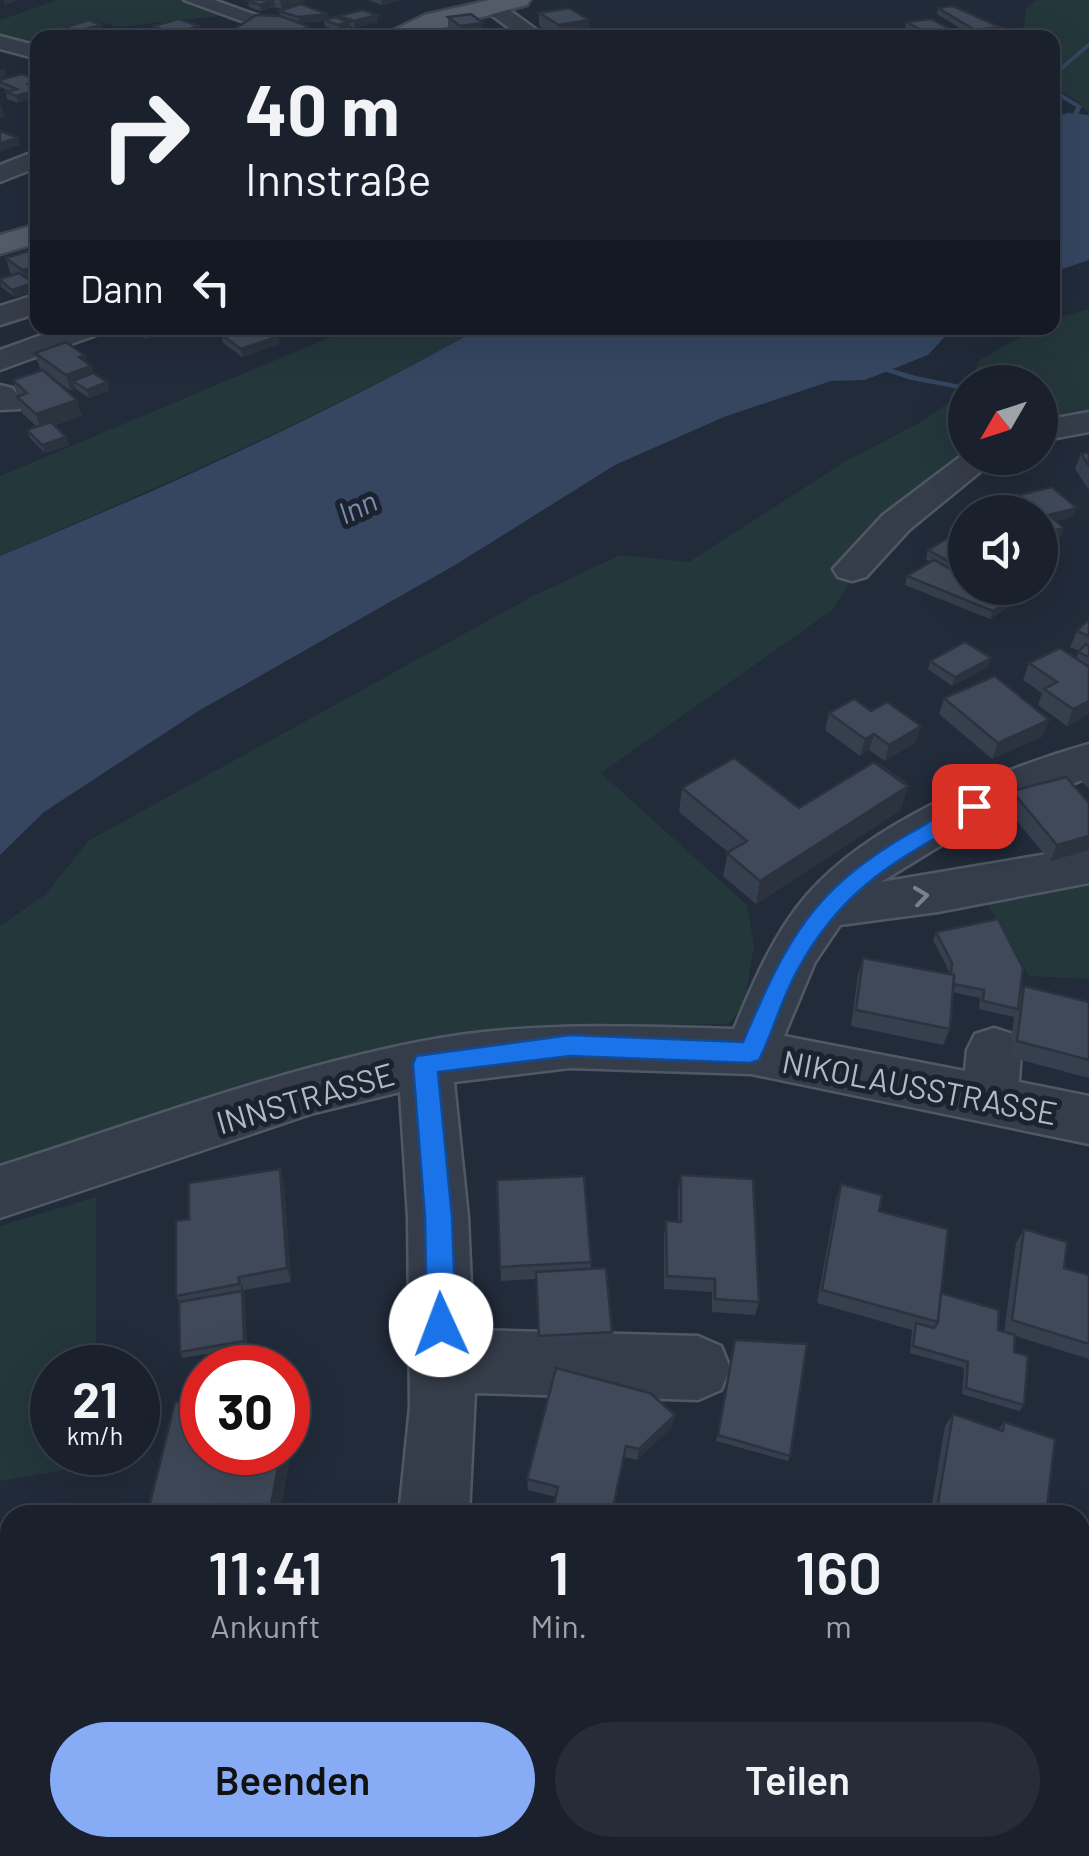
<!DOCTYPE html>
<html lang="de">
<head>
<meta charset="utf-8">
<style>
	:root { --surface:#1a202c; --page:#272d38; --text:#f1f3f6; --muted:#9fa3a9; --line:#383e48; --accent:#87acf5 }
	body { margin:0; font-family:Barlow,sans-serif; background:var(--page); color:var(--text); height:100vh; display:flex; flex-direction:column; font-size:38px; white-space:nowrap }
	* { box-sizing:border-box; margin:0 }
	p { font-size:32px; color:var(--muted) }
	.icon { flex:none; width:55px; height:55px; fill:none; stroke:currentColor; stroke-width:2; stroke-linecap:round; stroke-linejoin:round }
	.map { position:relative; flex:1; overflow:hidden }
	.panel { position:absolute; left:0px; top:1505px; width:1090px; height:352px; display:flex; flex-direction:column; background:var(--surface); border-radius:30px 30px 0 0; box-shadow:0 10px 40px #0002,0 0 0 2px var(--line) }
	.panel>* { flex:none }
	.hud { position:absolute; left:30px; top:30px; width:1030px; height:305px; border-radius:20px; box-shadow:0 10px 40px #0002,0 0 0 2px var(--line); background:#1a202c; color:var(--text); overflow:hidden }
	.needle { width:65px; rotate:231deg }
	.controls { position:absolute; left:948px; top:365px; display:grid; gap:20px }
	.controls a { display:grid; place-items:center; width:110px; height:110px; border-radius:50%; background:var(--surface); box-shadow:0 10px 40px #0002,0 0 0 2px var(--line); font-size:50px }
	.speed { position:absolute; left:30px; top:1345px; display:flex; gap:20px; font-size:50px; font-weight:700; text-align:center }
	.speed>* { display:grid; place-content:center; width:130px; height:130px; border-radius:50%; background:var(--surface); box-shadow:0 10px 40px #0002,0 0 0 2px var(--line); line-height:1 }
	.speed small { font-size:25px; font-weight:400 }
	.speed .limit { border:15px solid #d22; background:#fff; color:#111 }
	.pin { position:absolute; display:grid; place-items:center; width:85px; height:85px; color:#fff; margin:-42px; border-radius:20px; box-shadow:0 5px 15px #0006 }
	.me { position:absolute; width:110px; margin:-55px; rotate:358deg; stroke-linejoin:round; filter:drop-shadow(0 0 8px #0008) }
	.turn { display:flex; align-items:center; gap:35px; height:210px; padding:0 50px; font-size:45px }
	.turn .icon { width:130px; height:130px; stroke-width:2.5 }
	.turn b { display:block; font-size:70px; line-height:85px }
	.then { display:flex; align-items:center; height:95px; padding:0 50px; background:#0003; gap:20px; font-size:38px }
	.eta { display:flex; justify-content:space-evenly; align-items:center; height:170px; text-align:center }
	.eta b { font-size:60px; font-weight:600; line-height:70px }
	.cta { display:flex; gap:20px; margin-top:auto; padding:20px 50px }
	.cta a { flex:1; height:115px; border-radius:60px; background:var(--accent); color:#111; font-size:40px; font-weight:600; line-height:115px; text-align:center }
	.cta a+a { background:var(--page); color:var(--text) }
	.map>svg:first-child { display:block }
	.green { fill:#24373b }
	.water { fill:#364661 }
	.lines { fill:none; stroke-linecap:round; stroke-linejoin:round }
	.stream { fill:#364661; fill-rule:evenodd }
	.minor-casing { stroke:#515865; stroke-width:5 }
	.major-casing { stroke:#3f4653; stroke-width:5 }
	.minor { fill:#363d4a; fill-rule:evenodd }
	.major { fill:#545c6b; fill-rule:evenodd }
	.wall { fill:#363f4d }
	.shaded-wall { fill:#2c333e }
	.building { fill:#3f4959; stroke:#2c333e; stroke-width:2.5 }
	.oneway { stroke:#7a818e }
	.route { fill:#1a73e8; stroke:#114b97; stroke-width:2.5 }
	.labels { text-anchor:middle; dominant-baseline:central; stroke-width:10; stroke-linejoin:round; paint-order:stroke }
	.far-water-label { font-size:30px; font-style:italic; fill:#7a8dae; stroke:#1b232f }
	.street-label { font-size:32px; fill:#b1b8c6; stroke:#1b232f }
</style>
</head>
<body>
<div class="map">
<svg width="1089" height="1856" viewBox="0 0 1089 1856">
	<rect width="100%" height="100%" fill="#222b3a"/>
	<g class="green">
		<polygon points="58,0 182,0 228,15 119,27 100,22 38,38 25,45 0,38 0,20"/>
		<polygon points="1036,0 1089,0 1089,114 1078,101 1053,88 1052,38 1026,37 1023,34 1026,9"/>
		<polygon points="1089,309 1089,418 1040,425 1040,382 969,382 980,360 1036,328 1052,328 1053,319"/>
		<path d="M 352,328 L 480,328 C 326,415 162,485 0,556 L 0,476 Z"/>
		<polygon points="965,391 965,455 905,503 831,611 601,773 747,905 754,945 744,1006 728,1024 533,1027 381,1058 0,1170 0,926 46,894 88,841 531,597 620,555 689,562 846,461 921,422"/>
		<polygon points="1089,879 1089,979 1029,976 987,903"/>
		<polygon points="96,1197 96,1367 52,1368 52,1452 97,1453 97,1464 0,1481 0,1226"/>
	</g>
	<g class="water">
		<polygon points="1068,113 1089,115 1089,260 1053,272 1053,117"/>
		<path d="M 480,328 L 953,328 L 928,355 L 865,380 L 831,381 L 724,417 L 615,465 L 455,565 L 200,710 L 44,812 L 0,855 L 0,556 C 163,488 327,415 480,328 Z"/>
	</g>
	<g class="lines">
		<g class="stream">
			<polygon points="1089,42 1089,47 1052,79 1052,74"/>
			<polygon points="1052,88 1082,106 1073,126 1068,125 1076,107 1052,93"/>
			<polygon points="872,363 916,376 965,386 965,390 911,380 872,367"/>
		</g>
		<defs>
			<g id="minor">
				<polygon points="184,0 214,0 321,38 288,38"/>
				<polygon points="494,2 501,4 548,38 523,38 487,12 487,4"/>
				<polygon points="0,36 38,46 38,59 0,49"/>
				<polygon points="38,150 38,167 0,182 0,165"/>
				<polygon points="38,294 38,313 0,325 0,306"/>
				<polygon points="61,328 103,328 99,334 0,370 0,350"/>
				<polygon points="0,385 12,388 24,402 20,409 0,410"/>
				<polygon points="1089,412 1089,432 1040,441 1040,421"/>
				<polygon points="965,453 965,458 997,458 909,530 866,577 852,581 838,577 833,569 883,515"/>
				<path d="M 1089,744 L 1089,777 L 971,827 L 881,882 L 1089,847 L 1089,883 L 938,912 L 840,925 L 815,962 L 784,1036 L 965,1071 L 967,1050 L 975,1034 L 994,1028 L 1013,1034 L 1021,1050 L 1019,1082 L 1089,1096 L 1089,1144 L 751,1074 L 570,1068 L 454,1082 L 468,1217 L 473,1330 L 698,1336 L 721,1346 L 730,1368 L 721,1390 L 698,1400 L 475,1393 L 469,1515 L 399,1515 L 410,1407 L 408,1217 L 400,1092 L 314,1113 L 0,1218 L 0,1166 C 139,1122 279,1069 423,1041 C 526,1021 629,1026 734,1029 C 753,983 774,933 807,895 C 870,822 997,770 1089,744 Z"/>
				<polygon points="341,1848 421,1848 419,1856 339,1856"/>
			</g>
			<g id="major">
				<path d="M 490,0 L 530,0 L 527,5 C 480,16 423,38 377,38 L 425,15 Z"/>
				<polygon points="38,224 38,243 0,254 0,235"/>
			</g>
		</defs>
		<use href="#minor" class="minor-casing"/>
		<use href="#major" class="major-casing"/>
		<use href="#minor" class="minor"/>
		<use href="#major" class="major"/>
	</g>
	<g class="wall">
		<polygon points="251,0 304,0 304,2 282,9 274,7 260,11 249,7 248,1"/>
		<polygon points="368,0 401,0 382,5"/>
		<polygon points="938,8 1000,27 999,33 974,37 937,14"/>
		<polygon points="279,11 328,14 329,19 340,19 339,16 378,22 354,28 350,26 350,29 339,32 325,26 324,21 300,23 309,38 222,38 280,16"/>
		<polygon points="539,13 589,20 589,32 559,37 539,26"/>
		<polygon points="448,17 484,35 459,38 448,29"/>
		<polygon points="906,22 952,30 951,36 922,38 905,28"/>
		<polygon points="101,25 104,37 102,38 47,38 45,32 66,27"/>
		<polygon points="153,26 199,26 200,33 183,38 168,38 154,32"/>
		<polygon points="22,74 18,103 7,99 6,92 9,91 0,87 0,80"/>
		<polygon points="6,258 38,282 33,283 35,291 15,297 1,287 0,279 13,275 10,273"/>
		<polygon points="130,328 176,328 146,339"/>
		<polygon points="222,335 243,335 280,344 242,357 223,343"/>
		<polygon points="35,353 87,363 91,366 93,373 107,382 109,391 89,398 76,389 71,391 45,372 82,416 55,425 69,445 45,453 30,438 27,430 37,427 22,413 13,380 42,370 40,369"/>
		<polygon points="1081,453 1089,453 1089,490 1075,469"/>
		<polygon points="1019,495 1074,516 1056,521 1064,528 1061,536 1042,541 1040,540 1040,512 1027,512 1017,504"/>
		<polygon points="965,528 965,588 1009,600 1006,609 990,619 905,585 907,576 931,562 926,559 928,550"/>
		<polygon points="1089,619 1089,714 1067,726 1038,705 1042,693 1023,680 1029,663 1076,658 1079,651 1070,647 1077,631"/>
		<polygon points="930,661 988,667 952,686 928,669"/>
		<polygon points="944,698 1043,736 992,759 939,714"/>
		<polygon points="829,713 916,742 885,761 869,750 860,756 825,730"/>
		<polygon points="1089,771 1089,789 1081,781 1085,772"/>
		<polygon points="682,788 799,808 901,810 756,904 723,876 728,852 679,812"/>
		<polygon points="1012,791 1089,803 1050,861 1006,808"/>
		<polygon points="936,932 1020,993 1024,986 1089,1002 1089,1078 1009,1057 1014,1017 979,1009 980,998 952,992 950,1029 943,1045 851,1026 858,974 863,958 949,974 949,971 933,940"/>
		<polygon points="280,1169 284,1183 291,1282 244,1290 247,1347 183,1358 180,1352 179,1302 176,1296"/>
		<polygon points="681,1175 759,1302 755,1315 712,1312 712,1292 664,1289 664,1235 666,1221 678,1222 678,1189"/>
		<polygon points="497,1180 591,1262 591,1269 612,1332 612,1339 539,1343 536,1279 501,1281"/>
		<polygon points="841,1184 879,1211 941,1293 998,1330 1004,1332 1016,1243 1024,1229 1064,1268 1089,1275 1089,1359 1015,1336 1014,1352 1024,1405 1019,1411 962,1394 964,1368 910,1353 912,1330 817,1303 836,1199"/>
		<polygon points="734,1346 790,1456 788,1461 716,1441"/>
		<polygon points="953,1414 998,1430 1004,1422 1046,1515 930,1515 945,1426"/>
		<polygon points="675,1415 672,1427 637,1460 624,1457 556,1497 528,1490 527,1479"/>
		<polygon points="800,1848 972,1848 988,1856 797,1856"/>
	</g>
	<g class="shaded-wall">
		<polygon points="3,0 18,0 5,6"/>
		<polygon points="274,0 275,6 260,11 260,5"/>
		<polygon points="280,0 304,0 304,2 282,9"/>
		<polygon points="381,0 401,0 382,5"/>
		<polygon points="328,14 329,20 299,23 298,17"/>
		<polygon points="377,15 378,22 354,28 354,21"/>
		<polygon points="589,20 589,32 559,37 559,25"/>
		<polygon points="349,22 350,29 339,32 338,25"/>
		<polygon points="483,23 484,35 460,38 460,26"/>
		<polygon points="101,25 104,37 80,38 89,28"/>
		<polygon points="199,26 200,33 183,38 174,38 173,34"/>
		<polygon points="308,26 309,38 293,38 293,36"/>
		<polygon points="1000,27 999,33 974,37 975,30"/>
		<polygon points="952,30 951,36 926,38 927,33"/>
		<polygon points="4,68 6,75 0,77 0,70"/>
		<polygon points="38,90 38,97 18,103 16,96"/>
		<polygon points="0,104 1,104 5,117 0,119"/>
		<polygon points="18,138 20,145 0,151 0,143"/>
		<polygon points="38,266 38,282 27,285 22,270"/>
		<polygon points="33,283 35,291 15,297 12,290"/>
		<polygon points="144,328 176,328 146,339"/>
		<polygon points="279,336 280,344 242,357 241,349"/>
		<polygon points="85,355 88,367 91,366 95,381 73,381 76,389 71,391 66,375 79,357"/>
		<polygon points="107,382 109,391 89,398 87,390"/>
		<polygon points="77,400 82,416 41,430 36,414"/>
		<polygon points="66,437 69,445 45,453 42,445"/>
		<polygon points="1077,508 1074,516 1046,523 1049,515"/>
		<polygon points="1064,528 1061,536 1042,541 1045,533"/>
		<polygon points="1009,600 1006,609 990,619 993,611"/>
		<polygon points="991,658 988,667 952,686 955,677"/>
		<polygon points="1089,701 1089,714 1067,726 1073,709"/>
		<polygon points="1049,720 1043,736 992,759 998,743"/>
		<polygon points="921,726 916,742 885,761 889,745"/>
		<polygon points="874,734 869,750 860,756 865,739"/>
		<polygon points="908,786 901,810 756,904 760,881"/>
		<polygon points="1089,836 1089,850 1050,861 1057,845"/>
		<polygon points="280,1169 284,1183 291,1282 287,1268"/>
		<polygon points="239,1277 244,1290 247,1347 244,1341 242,1291"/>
		<polygon points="289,1410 296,1426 280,1515 269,1515 281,1452 288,1452 288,1418"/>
		<polygon points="675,1415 672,1427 637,1460 639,1449"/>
	</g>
	<g class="building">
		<polygon points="251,0 274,0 260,5 248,1"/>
		<polygon points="301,4 328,14 298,17 279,11"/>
		<polygon points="953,6 1000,27 975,30 938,8"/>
		<polygon points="569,8 589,20 559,25 539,13"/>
		<polygon points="362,10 377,15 354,21 339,16"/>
		<polygon points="471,14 483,23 460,26 448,17"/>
		<polygon points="256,15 280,16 308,26 293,36 276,38 222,37"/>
		<polygon points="335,17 349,22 338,25 324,20"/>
		<polygon points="179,19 199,26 173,34 153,26"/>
		<polygon points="931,19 952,30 927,33 906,22"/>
		<polygon points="89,20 101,25 89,28 99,32 80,38 72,38 53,31"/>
		<polygon points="62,26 66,27 53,31 54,34 45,32"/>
		<polygon points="616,31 627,38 585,36"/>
		<polygon points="414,32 431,38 396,38"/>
		<polygon points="517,33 523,38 496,37"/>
		<polygon points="22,74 38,80 28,84 38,88 38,90 16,96 6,92 17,89 0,82 0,80"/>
		<polygon points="0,131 18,138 0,143"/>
		<polygon points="38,248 38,266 22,270 6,258"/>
		<polygon points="19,273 33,283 12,290 0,280 0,279"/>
		<polygon points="267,328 279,336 241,349 222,335 235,330 243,335"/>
		<polygon points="66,342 85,355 79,357 91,366 66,375 35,353"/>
		<polygon points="43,370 77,400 36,414 17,397 27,393 13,380"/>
		<polygon points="93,373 107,382 87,390 73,381"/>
		<polygon points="51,422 66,437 42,445 27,430"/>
		<polygon points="1081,453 1089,453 1089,466"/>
		<polygon points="1052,487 1077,508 1049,515 1064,528 1045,533 1040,529 1040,512 1034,512 1038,511 1019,495"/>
		<polygon points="965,528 965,570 928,550"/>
		<polygon points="934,560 965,577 965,588 985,588 1009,600 993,611 907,576"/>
		<polygon points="1089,619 1089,636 1077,631"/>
		<polygon points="965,642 991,658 955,677 930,661"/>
		<polygon points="1086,644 1089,646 1089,657 1078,652"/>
		<polygon points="1060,648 1089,667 1089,701 1073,709 1044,689 1057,682 1029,663"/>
		<polygon points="995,676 1049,720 998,743 944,698"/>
		<polygon points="854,699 871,711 887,702 921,726 889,745 874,734 865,739 829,713"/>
		<polygon points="734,758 799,808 874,762 908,786 760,881 727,853 747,841 682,788"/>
		<polygon points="877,764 878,764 904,782 903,783"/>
		<polygon points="1066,777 1089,803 1089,836 1057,845 1012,791"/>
		<polygon points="998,919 1023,968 1018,1009 983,1001 984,990 953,984 954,975 951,975 952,963 936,932"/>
		<polygon points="863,958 954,975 950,1029 856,1010"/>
		<polygon points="1024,986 1089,1002 1089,1060 1017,1041"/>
		<polygon points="280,1169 287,1268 239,1277 239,1284 176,1296 176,1221 189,1219 189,1183"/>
		<polygon points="681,1175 753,1179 759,1302 715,1299 715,1279 667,1276 666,1221 681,1222"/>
		<polygon points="584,1176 591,1262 500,1267 497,1180"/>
		<polygon points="841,1184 882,1195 879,1211 948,1229 938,1322 822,1290"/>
		<polygon points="1024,1229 1067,1242 1064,1268 1089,1275 1089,1344 1012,1320"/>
		<polygon points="606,1268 612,1332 539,1336 536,1272"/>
		<polygon points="242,1291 244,1341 180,1352 179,1302"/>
		<polygon points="941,1293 999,1310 998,1330 1015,1335 1014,1352 1028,1356 1024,1405 966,1388 968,1362 913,1346 916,1323 934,1328 938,1322"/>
		<polygon points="735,1340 807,1344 790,1456 718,1435"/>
		<polygon points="556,1368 650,1393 675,1415 639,1449 626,1446 614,1503 648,1512 647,1515 552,1515 558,1487 527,1479"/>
		<polygon points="175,1402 202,1404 202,1452 281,1452 269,1515 147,1515"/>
		<polygon points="953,1414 1003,1431 1004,1422 1055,1439 1046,1515 952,1515 937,1509"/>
		<polygon points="489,1848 563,1848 561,1856 516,1856"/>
		<polygon points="807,1848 972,1848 988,1856 805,1856"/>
	</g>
	<defs><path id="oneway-chevron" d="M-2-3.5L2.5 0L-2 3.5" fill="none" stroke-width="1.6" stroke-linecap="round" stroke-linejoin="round" transform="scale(2.5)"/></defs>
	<use class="oneway" href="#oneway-chevron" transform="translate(921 896) rotate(-7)"/>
	<path class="route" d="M 974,799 L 981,801 L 984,806 L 981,812 C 898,860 843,885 796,973 C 781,1001 773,1032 759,1060 L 750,1063 L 570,1056 L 438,1072 L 452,1217 L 456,1325 L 451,1335 L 441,1339 L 431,1335 L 427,1325 L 425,1217 L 413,1064 L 416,1056 L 570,1035 L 743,1042 C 787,939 812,889 912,832 C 932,821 952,805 974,799 Z"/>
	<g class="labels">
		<g class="far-water-label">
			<text transform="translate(357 506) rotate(-25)">Inn</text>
		</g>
		<g class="street-label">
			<text transform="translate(920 1086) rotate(11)">NIKOLAUSSTRASSE</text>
			<text transform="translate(305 1097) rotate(-16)">INNSTRASSE</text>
		</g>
	</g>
</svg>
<div class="controls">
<a><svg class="needle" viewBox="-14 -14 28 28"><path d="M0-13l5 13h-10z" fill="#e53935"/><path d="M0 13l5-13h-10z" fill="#9fa3a9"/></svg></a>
<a><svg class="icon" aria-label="sound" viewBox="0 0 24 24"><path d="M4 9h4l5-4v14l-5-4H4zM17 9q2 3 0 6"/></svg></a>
</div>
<div class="speed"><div>21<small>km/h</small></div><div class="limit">30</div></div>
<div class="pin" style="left:974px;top:806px;background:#d93025"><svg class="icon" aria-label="arrive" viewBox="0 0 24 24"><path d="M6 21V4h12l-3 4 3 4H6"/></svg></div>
<svg class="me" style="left:441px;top:1325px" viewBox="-20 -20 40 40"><circle r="19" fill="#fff"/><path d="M0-13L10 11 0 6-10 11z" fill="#1a73e8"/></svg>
<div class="hud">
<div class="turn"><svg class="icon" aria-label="right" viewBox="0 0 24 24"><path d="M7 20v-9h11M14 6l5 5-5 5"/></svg><div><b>40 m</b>Innstraße</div></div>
<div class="then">Dann<svg class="icon" aria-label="left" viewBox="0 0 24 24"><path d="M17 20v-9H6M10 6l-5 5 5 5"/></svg></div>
</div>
<section class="panel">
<div class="eta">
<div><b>11:41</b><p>Ankunft</p></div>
<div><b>1</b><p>Min.</p></div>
<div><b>160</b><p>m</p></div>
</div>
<div class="cta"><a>Beenden</a><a>Teilen</a></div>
</section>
</div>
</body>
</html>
